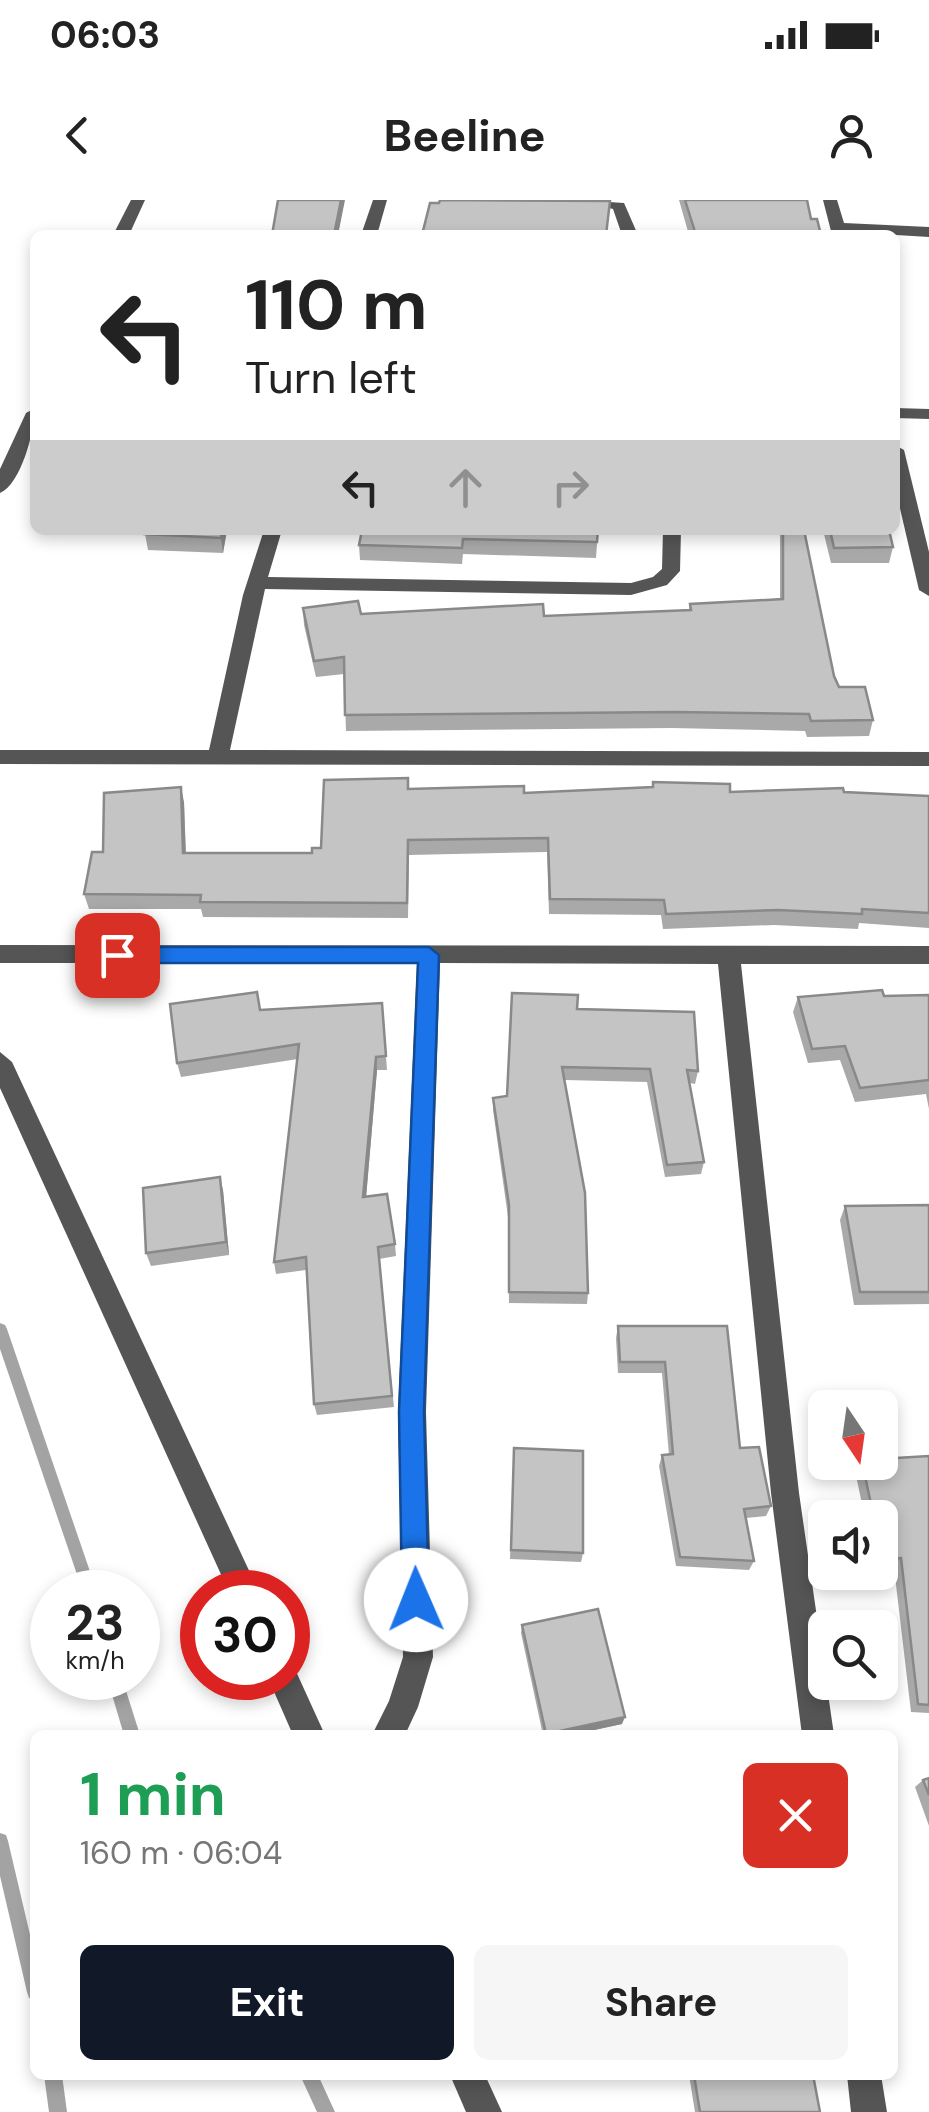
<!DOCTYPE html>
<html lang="en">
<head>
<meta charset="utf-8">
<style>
	:root { --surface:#fff; --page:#f6f6f6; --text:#222; --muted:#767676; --accent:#111827 }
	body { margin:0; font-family:"DM Sans",sans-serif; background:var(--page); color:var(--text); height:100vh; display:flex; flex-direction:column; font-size:38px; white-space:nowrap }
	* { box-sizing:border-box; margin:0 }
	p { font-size:32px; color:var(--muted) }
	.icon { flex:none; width:55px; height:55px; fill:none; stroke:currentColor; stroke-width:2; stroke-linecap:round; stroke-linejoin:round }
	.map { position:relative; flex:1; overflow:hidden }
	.details { position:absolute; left:30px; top:1530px; width:868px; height:350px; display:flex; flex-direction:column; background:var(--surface); border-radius:15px; box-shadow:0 5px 15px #0003 }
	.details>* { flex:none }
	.guide { position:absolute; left:30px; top:30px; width:870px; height:305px; border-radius:15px; box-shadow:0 5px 15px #0003; background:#fff; color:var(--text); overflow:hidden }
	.needle { width:65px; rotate:167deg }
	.fabs { position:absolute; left:808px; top:1190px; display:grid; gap:20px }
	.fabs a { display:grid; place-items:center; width:90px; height:90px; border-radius:15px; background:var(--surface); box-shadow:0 5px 15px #0003; font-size:50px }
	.speed { position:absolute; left:30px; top:1370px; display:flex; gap:20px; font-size:50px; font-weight:700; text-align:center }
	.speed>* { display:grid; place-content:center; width:130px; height:130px; border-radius:50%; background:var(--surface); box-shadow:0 5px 15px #0003; line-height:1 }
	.speed small { font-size:25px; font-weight:400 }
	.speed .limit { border:15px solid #d22; background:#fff; color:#111 }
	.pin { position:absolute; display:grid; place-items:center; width:85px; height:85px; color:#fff; margin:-42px; border-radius:20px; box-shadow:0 5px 15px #0006 }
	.me { position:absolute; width:110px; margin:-55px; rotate:359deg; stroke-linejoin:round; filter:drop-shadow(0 0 8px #0008) }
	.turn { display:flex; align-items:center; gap:35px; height:210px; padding:0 50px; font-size:45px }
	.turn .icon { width:130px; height:130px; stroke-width:2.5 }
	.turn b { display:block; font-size:70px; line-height:85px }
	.lanes { display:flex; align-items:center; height:95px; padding:0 50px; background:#0003; justify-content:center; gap:50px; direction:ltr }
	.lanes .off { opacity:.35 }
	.round { display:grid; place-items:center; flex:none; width:105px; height:105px; border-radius:15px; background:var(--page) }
	.overview { display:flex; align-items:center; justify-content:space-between; height:170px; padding:0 50px }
	h1 { font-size:60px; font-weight:700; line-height:75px; color:#1e9e55 }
	.action { display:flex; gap:20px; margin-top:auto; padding:20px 50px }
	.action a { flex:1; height:115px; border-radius:15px; background:var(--accent); color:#fff; font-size:40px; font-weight:700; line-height:115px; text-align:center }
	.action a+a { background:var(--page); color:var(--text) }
	.status { display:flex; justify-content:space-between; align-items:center; height:70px; padding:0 50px; background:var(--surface); direction:ltr }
	.status svg { height:28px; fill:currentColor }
	header { display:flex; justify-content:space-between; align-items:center; height:130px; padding:0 50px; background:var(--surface); font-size:45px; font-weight:700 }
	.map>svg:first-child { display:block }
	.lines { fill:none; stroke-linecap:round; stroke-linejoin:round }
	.stream { fill:#a3a3a3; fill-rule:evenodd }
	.minor { fill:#555; fill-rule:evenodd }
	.wall { fill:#a9a9a9 }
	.shaded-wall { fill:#898989 }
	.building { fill:#c4c4c4; stroke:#898989; stroke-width:2.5 }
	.route { fill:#1a73e8; stroke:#114b97; stroke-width:2.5 }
</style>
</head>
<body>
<div class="status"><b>06:03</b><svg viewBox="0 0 49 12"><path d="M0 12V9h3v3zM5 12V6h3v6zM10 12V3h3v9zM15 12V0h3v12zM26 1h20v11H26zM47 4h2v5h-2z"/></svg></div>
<header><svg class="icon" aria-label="back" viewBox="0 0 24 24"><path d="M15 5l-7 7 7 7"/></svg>Beeline<svg class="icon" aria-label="person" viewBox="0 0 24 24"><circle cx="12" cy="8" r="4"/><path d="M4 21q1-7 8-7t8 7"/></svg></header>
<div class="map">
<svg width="929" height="1912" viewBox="0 0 929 1912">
	<rect width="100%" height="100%" fill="#fff"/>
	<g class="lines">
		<g class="stream">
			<polygon points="0,1123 5,1125 7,1129 97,1392 83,1392 0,1149"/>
			<polygon points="107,1478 122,1478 140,1535 124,1535"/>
			<polygon points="0,1633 6,1635 8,1641 35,1756 35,1800 29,1798 27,1792 0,1676"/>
			<polygon points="44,1875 62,1875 67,1912 49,1912"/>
			<polygon points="300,1875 318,1875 335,1912 317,1912"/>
		</g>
		<g class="minor">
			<polygon points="131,0 145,0 129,35 113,35"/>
			<polygon points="373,0 387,0 377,35 361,35"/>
			<polygon points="579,0 624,3 638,35 622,35 613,9"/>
			<polygon points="823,0 837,0 844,23 929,27 929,37 847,32 832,35"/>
			<path d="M 35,208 C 35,230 21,284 0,293 L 0,269 L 26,213 Z"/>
			<polygon points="895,208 929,209 929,219 895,218"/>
			<polygon points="895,245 904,250 929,352 929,396 919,390 895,287"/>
			<polygon points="264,330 282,330 268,377 631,383 653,377 662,369 663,330 681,330 680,371 667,385 631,395 265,389 230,550 929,552 929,566 0,564 0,550 209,550 243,395"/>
			<polygon points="0,745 929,746 929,764 741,764 799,1293 834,1535 802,1535 771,1293 718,764 440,763 426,1212 433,1457 418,1507 405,1535 372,1535 389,1501 403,1457 398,1212 417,763 0,763"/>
			<polygon points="0,852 12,862 259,1392 229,1392 0,888"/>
			<polygon points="288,1465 294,1467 325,1535 293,1535 268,1478 288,1478"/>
			<polygon points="450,1875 485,1875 502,1912 466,1912"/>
			<polygon points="847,1875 881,1875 887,1912 851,1912"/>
		</g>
	</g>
	<g class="wall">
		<polygon points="679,0 807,0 811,19 821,35 689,35"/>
		<polygon points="147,330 227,330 223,353 148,350 145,334"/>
		<polygon points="598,330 596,358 463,354 462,364 360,360 359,345"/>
		<polygon points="780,330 804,330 834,476 839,487 873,520 869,536 807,537 805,531 672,528 346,531 344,474 316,477 304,425 303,408 361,414 544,416 689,410 690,404 780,399"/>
		<polygon points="823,330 889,330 893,347 889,363 831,363"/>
		<polygon points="653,582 730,592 844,592 929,596 929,728 859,723 858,729 774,725 663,729 661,715 549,714 547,652 409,655 408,718 203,717 201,709 89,709 84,694 103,652 184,602 186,653 312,653 408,589 524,593 652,587"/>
		<polygon points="929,795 929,909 926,894 855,902 840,860 808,863 793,812 798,797"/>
		<polygon points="382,803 387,870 377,870 366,997 395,1044 396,1056 379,1059 394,1207 317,1215 314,1204 306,1070 276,1074 274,1062 298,859 181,877 177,863 261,810"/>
		<polygon points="577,809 698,871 695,884 690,883 704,962 701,974 665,977 647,882 565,880 588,1093 587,1104 509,1103 508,1017 493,910 493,898 507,896"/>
		<polygon points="223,990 229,1055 151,1066 146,1053"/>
		<polygon points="929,1005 929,1104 854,1105 840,1020 845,1006"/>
		<polygon points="618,1126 727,1126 740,1248 771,1306 766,1316 746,1318 754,1361 749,1370 676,1366 659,1266 662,1255 669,1255 662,1173 618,1173 616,1138"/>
		<polygon points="514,1248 583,1353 581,1362 510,1359"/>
		<polygon points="929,1256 929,1513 911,1512 894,1368 880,1369 880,1318 865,1318 855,1271 860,1262 880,1262"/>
		<polygon points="522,1425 622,1524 571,1535 543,1535 521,1433"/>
		<polygon points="929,1578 929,1626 915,1587 923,1580"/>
		<polygon points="689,1875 813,1875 820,1912 695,1912"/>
	</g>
	<g class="shaded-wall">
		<polygon points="341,0 345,0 338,35 334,35"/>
		<polygon points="222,330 227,330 223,353 221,338"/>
		<polygon points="181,587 184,602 186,667 183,653"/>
		<polygon points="376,857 377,870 365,1010 363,997"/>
		<polygon points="220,977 223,990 229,1055 226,1042"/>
		<polygon points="625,1517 622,1524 571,1535 546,1535"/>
	</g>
	<g class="building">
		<polygon points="278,0 341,0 334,35 272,35"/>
		<polygon points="440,0 610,1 606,35 422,35 430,3 439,3"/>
		<polygon points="685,0 807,0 811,19 817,19 821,35 696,35"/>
		<polygon points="147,330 222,330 221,338 145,334"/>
		<polygon points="362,330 598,330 597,342 463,339 462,348 359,345"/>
		<polygon points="783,330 804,330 834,476 839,487 865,487 873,520 811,521 809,514 674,512 345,515 344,457 314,461 303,408 358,401 361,414 543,404 544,416 691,410 690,404 783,399"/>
		<polygon points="830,330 889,330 893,347 834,348"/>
		<polygon points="408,578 408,589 524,586 524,593 653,587 653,582 730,584 730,592 843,588 844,592 929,596 929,713 862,709 862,714 778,710 666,714 664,700 550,699 548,638 408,640 407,703 200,702 201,695 84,694 92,652 103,652 104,593 181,587 183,653 312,653 312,648 321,648 324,580"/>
		<polygon points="882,790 884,796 929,795 929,880 860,888 845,846 812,849 798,797"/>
		<polygon points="257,792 260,810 382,803 386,856 376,857 363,997 387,994 395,1044 378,1047 392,1196 314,1204 306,1057 274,1062 299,844 177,863 170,804"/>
		<polygon points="512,793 578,795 577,809 694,812 698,871 687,870 704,962 667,965 650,869 562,867 585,993 588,1093 509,1092 509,1005 493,898 507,896"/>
		<polygon points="220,977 226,1042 146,1053 143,988"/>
		<polygon points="929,1005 929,1092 860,1092 845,1006"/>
		<polygon points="618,1126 727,1126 740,1248 759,1247 771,1306 744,1309 754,1361 680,1357 662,1255 673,1254 665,1162 620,1162"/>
		<polygon points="514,1248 583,1251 583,1353 511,1350"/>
		<polygon points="929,1256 929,1505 918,1504 901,1358 882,1359 880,1348 880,1318 874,1318 862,1262 880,1262 880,1259"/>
		<polygon points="598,1409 625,1517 546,1534 522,1425"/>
		<polygon points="929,1578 929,1595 923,1580"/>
		<polygon points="694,1875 813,1875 820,1912 700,1912"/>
	</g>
	<polygon class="route" points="117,747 429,747 439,755 424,1212 429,1400 425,1410 416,1413 406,1410 402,1400 399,1212 418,763 117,763 107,755"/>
</svg>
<div class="fabs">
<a><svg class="needle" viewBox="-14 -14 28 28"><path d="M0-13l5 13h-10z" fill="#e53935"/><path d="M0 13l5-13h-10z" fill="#767676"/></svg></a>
<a><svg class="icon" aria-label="sound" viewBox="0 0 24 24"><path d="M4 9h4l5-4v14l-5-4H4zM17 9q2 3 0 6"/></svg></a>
<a><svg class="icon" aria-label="search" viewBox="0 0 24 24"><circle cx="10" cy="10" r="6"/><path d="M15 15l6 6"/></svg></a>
</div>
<div class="speed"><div>23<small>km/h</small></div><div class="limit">30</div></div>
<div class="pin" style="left:117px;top:755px;background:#d93025"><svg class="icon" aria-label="arrive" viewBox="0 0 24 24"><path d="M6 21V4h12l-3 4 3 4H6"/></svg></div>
<svg class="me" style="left:416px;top:1400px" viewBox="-20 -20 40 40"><circle r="19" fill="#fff"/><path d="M0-13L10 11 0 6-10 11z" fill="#1a73e8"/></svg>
<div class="guide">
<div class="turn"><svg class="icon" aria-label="left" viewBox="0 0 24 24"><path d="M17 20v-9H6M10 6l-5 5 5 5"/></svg><div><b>110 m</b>Turn left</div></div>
<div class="lanes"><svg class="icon" aria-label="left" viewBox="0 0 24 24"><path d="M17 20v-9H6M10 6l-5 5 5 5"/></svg><svg class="icon off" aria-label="ahead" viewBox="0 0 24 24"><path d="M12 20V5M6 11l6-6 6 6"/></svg><svg class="icon off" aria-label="right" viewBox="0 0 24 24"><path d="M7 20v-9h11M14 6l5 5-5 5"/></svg></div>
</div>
<section class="details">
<div class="overview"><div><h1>1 min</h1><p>160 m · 06:04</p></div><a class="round" style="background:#d93025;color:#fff"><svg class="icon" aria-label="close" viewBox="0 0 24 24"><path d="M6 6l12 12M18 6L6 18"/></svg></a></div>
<div class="action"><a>Exit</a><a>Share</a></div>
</section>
</div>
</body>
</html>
